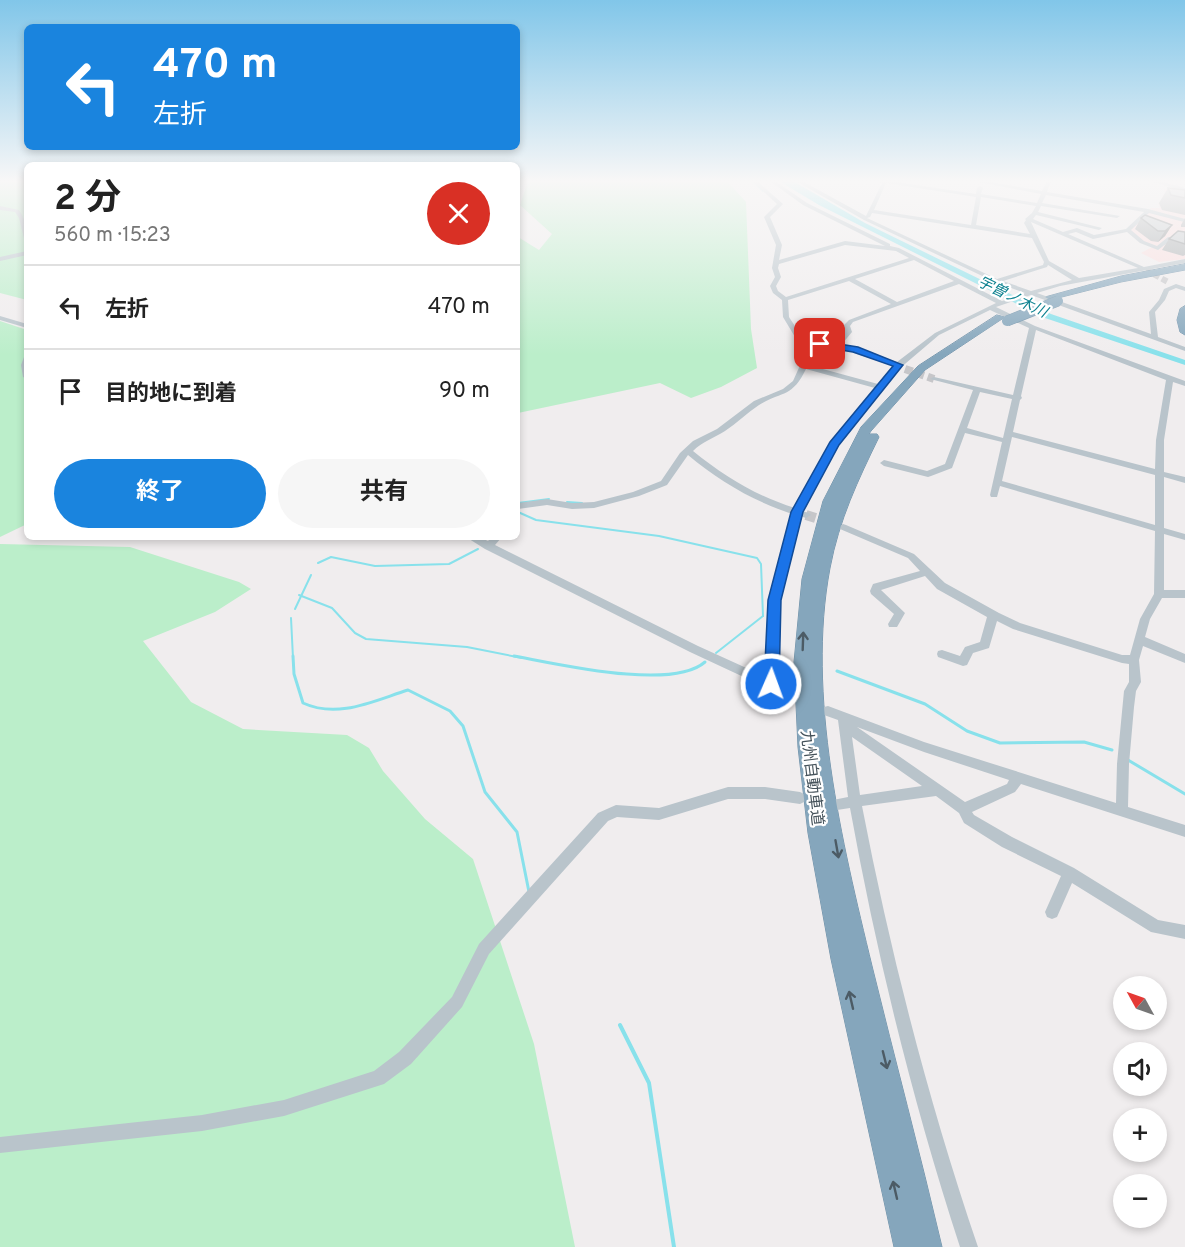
<!DOCTYPE html>
<html lang="ja">
<head>
<meta charset="utf-8">
<style>
	:root { --surface:#fff; --page:#f6f6f6; --text:#222; --muted:#767676; --line:#e0e0e0; --accent:#1a84de }
	body { margin:0; font-family:Overpass,"Noto Sans JP",sans-serif; background:var(--page); color:var(--text); height:100vh; display:flex; flex-direction:column; font-size:22px; white-space:nowrap }
	* { box-sizing:border-box; margin:0 }
	p { font-size:20px; color:var(--muted) }
	.icon { flex:none; width:33px; height:33px; fill:none; stroke:currentColor; stroke-width:2; stroke-linecap:round; stroke-linejoin:round }
	.map { position:relative; flex:1; overflow:hidden }
	.details { position:absolute; left:24px; top:162px; width:496px; height:378px; display:flex; flex-direction:column; background:var(--surface); border-radius:9px; box-shadow:0 3px 9px #0003 }
	.details>* { flex:none }
	.banner { position:absolute; left:24px; top:24px; width:496px; height:126px; border-radius:9px; box-shadow:0 3px 9px #0003; background:#1a84de; color:#fff; overflow:hidden }
	.needle { width:39px; rotate:310deg }
	.buttons { position:absolute; left:1113px; top:976px; display:grid; gap:12px }
	.buttons a { display:grid; place-items:center; width:54px; height:54px; border-radius:50%; background:var(--surface); box-shadow:0 3px 9px #0003; font-size:30px }
	.pin { position:absolute; display:grid; place-items:center; width:51px; height:51px; color:#fff; margin:-26px; border-radius:12px; box-shadow:0 3px 9px #0006 }
	.me { position:absolute; width:66px; margin:-33px; rotate:2deg; stroke-linejoin:round; filter:drop-shadow(0 0 4px #0008) }
	.turn { display:flex; align-items:center; gap:21px; height:126px; padding:0 30px; font-size:27px }
	.turn .icon { width:78px; height:78px; stroke-width:2.5 }
	.turn b { display:block; font-size:42px; line-height:51px }
	.round { display:grid; place-items:center; flex:none; width:63px; height:63px; border-radius:32px; background:var(--page) }
	.overview { display:flex; align-items:center; justify-content:space-between; height:102px; padding:0 30px }
	h1 { font-size:36px; font-weight:700; line-height:45px }
	.button { display:flex; gap:12px; margin-top:auto; padding:12px 30px }
	.button a { flex:1; height:69px; border-radius:36px; background:var(--accent); color:#fff; font-size:24px; font-weight:700; line-height:69px; text-align:center }
	.button a+a { background:var(--page); color:var(--text) }
	ul { padding:0; list-style:none }
	li { display:flex; align-items:center; gap:18px; height:84px; padding:0 30px; border-top:2px solid var(--line) }
	li div { flex:1 }
	li b { display:block; font-size:22px }
	li em { font-style:normal }
	.map>svg:first-child { display:block }
	.medical { fill:#faddde }
	.green { fill:#bbeeca }
	.water { fill:#88e1eb }
	.lines { fill:none; stroke-linecap:round; stroke-linejoin:round }
	.stream-far3 { stroke:#88e1eb; stroke-width:1.5 }
	.stream-far2 { stroke:#88e1eb; stroke-width:2 }
	.stream-far1 { stroke:#88e1eb; stroke-width:3 }
	.stream { stroke:#88e1eb; stroke-width:4 }
	.minor-tunnel-far3 { stroke:#c6c6c9; stroke-width:6; stroke-dasharray:6 3; stroke-linecap:butt }
	.minor-tunnel-far2 { stroke:#c6c6c9; stroke-width:8; stroke-dasharray:8 4; stroke-linecap:butt }
	.minor-tunnel-far1 { stroke:#c6c6c9; stroke-width:10; stroke-dasharray:10 4.5; stroke-linecap:butt }
	.minor-tunnel { stroke:#c6c6c9; stroke-width:13; stroke-dasharray:13 6; stroke-linecap:butt }
	.highway-casing { stroke:#7091a8; stroke-width:1 }
	.minor { fill:#b9c4cb; fill-rule:evenodd }
	.highway { fill:#85a6bc; fill-rule:evenodd }
	.highway-bridge-far1-casing { stroke:#7091a8; stroke-width:9; stroke-linecap:butt }
	.highway-bridge-casing { stroke:#7091a8; stroke-width:11; stroke-linecap:butt }
	.highway-bridge-far1 { stroke:#85a6bc; stroke-width:8 }
	.highway-bridge { stroke:#85a6bc; stroke-width:10 }
	.wall { fill:#a9adb0 }
	.shaded-wall { fill:#898d90 }
	.building { fill:#c4c9cd; stroke:#898d90; stroke-width:1.5 }
	.oneway { stroke:#4c5b65 }
	.route { fill:#1a73e8; stroke:#114b97; stroke-width:1.5 }
	.labels { text-anchor:middle; dominant-baseline:central; stroke-width:4.5; stroke-linejoin:round; paint-order:stroke }
	.far-water-label { font-size:15px; font-style:italic; fill:#0e8290; stroke:#fff }
	.street-label { font-size:16px; fill:#46535b; stroke:#fff }
</style>
</head>
<body>
<div class="map">
<svg width="1185" height="1247" viewBox="0 0 1185 1247">
	<rect width="100%" height="100%" fill="#f0edee"/>
	<polygon class="medical" points="1170,188 1185,192 1185,259 1159,262 1141,253 1152,247 1138,241 1128,231 1151,208 1160,208 1158,203 1181,205 1168,197 1164,190"/>
	<g class="green">
		<polygon points="0,181 27,181 27,300 0,293"/>
		<polygon points="528,181 727,181 746,202 751,329 757,368 721,387 691,398 660,383 518,413 518,237 539,250 552,234 520,205"/>
		<polygon points="0,321 27,330 27,524 0,537"/>
		<polygon points="0,544 130,547 239,582 251,589 215,612 143,641 191,702 243,729 347,735 369,748 383,771 425,819 473,859 534,1044 575,1247 0,1247"/>
	</g>
	<polygon class="water" points="779,181 793,181 865,223 1051,314 1185,360 1185,365 1045,318 819,205"/>
	<g class="lines">
		<polyline class="stream-far3" points="752,181 763,191"/>
		<g class="stream-far2">
			<polyline points="567,502 582,503"/>
			<polyline points="518,503 549,499"/>
			<polyline points="518,512 536,520 659,536 757,558 761,564 763,616"/>
			<polyline points="318,563 331,557 375,566 449,564 478,549"/>
			<polyline points="299,595 332,608 355,633 366,639 467,647 522,658"/>
			<polyline points="295,609 311,575"/>
			<polyline points="291,618 293,658"/>
			<polyline points="716,653 763,616"/>
		</g>
		<g class="stream-far1">
			<path d="M 293,656 L 294,674 L 303,703 C 338,719 373,701 408,690 L 450,711 L 463,726 L 485,792 L 517,832 L 529,892"/>
			<path d="M 514,656 C 558,664 672,691 705,662"/>
			<polyline points="837,671 925,704 967,731 1000,743 1084,742 1112,750"/>
			<polyline points="1128,760 1185,794"/>
		</g>
		<polyline class="stream" points="620,1025 649,1083 674,1247"/>
		<polyline class="minor-tunnel-far3" points="1146,270 1168,282"/>
		<polyline class="minor-tunnel-far2" points="905,369 934,379"/>
		<polyline class="minor-tunnel-far1" points="806,515 832,523"/>
		<polyline class="minor-tunnel" points="780,689 807,701"/>
		<defs>
			<g id="highway">
				<polygon points="1185,264 1185,270 1121,282 1050,300 1045,297 1121,276"/>
				<polygon points="1185,306 1185,335 1180,332 1177,320 1180,309"/>
				<path d="M 997,315 L 1005,317 L 925,370 L 871,431 L 869,434 L 877,434 L 879,437 C 858,480 839,520 830,568 C 806,695 842,842 872,966 C 895,1060 920,1153 942,1247 L 894,1247 L 831,959 L 808,833 L 798,747 L 794,662 L 802,579 L 823,501 L 861,427 L 918,366 Z"/>
			</g>
		</defs>
		<use href="#highway" class="highway-casing"/>
		<g class="minor">
			<path d="M 752,181 L 757,181 L 783,204 L 770,217 L 782,245 L 779,260 L 845,241 L 885,246 L 803,205 L 770,181 L 775,181 L 807,203 L 890,244 L 890,246 L 899,248 L 1002,301 L 1025,293 L 995,282 L 864,220 L 796,181 L 802,181 L 866,216 L 882,183 L 879,181 L 890,181 L 976,194 L 977,188 L 980,186 L 983,188 L 981,194 L 1037,203 L 1041,194 L 973,181 L 984,181 L 1042,191 L 1047,181 L 1051,181 L 1047,192 L 1148,209 L 1185,219 L 1184,222 L 1149,213 L 1131,230 L 1144,241 L 1157,246 L 1168,237 L 1185,238 L 1185,242 L 1171,240 L 1158,250 L 1140,243 L 1127,232 L 1093,239 L 1076,232 L 1068,234 L 1144,267 L 1185,259 L 1185,263 L 1060,286 L 1037,293 L 1151,334 L 1149,312 L 1159,300 L 1164,289 L 1176,284 L 1185,287 L 1185,291 L 1176,288 L 1169,291 L 1165,300 L 1155,312 L 1158,337 L 1185,347 L 1185,351 L 1031,295 L 996,307 L 1035,326 L 1185,381 L 1185,386 L 1173,382 L 1164,440 L 1164,472 L 1185,477 L 1185,483 L 1164,477 L 1164,528 L 1185,534 L 1185,540 L 1164,534 L 1164,590 L 1185,590 L 1185,598 L 1162,598 L 1150,619 L 1145,637 L 1185,654 L 1185,663 L 1143,646 L 1139,660 L 1141,682 L 1136,691 L 1134,707 L 1129,764 L 1128,807 L 1185,825 L 1185,837 L 1021,784 L 1015,792 L 972,812 L 974,815 L 1012,837 L 1074,868 L 1158,920 L 1185,925 L 1185,939 L 1151,932 L 1072,883 L 1057,917 L 1052,919 L 1047,917 L 1045,912 L 1061,876 L 1002,847 L 964,823 L 959,813 L 936,796 L 862,806 C 891,956 929,1103 978,1247 L 960,1247 C 913,1103 877,957 850,808 L 837,810 L 833,808 L 831,804 L 833,800 L 848,797 L 838,720 L 824,715 L 822,711 L 824,707 L 828,706 L 924,742 L 1116,803 L 1117,764 L 1124,691 L 1129,682 L 1129,664 L 1122,663 L 1013,629 L 997,621 L 989,648 L 973,653 L 967,665 L 963,666 L 938,657 L 937,654 L 938,651 L 942,650 L 960,656 L 965,647 L 980,642 L 987,617 L 937,589 L 925,576 L 881,590 L 905,613 L 897,627 L 889,627 L 888,624 L 894,614 L 871,594 L 870,591 L 873,584 L 920,571 L 908,558 L 840,529 L 838,527 L 843,524 L 846,525 L 914,554 L 945,583 L 999,613 L 1020,623 L 1122,655 L 1130,655 L 1140,619 L 1154,594 L 1155,531 L 1000,486 L 997,497 L 991,497 L 990,495 L 1002,442 L 965,433 L 952,468 L 931,476 L 928,477 L 884,466 L 880,463 L 884,460 L 927,471 L 945,464 L 973,390 L 930,379 L 934,377 L 1013,395 L 1029,328 L 990,310 L 939,335 L 899,369 L 838,445 L 802,511 L 809,513 L 811,515 L 806,518 L 800,516 L 779,600 L 777,682 L 784,686 L 786,689 L 784,692 L 780,694 L 776,692 L 690,652 L 485,549 L 466,537 L 479,537 L 488,541 L 492,537 L 502,537 L 495,545 L 698,646 L 766,677 L 769,600 L 792,514 C 753,501 719,481 688,455 L 667,485 L 639,496 L 594,508 L 572,509 L 547,505 L 518,509 L 518,503 L 547,499 L 572,503 L 594,502 L 633,492 L 661,481 L 680,453 L 693,441 L 717,429 L 754,401 L 783,389 L 793,381 L 802,361 L 798,342 L 783,317 L 782,300 L 773,293 L 770,286 L 775,277 L 772,268 L 776,245 L 764,217 L 777,204 ZM 886,183 L 976,197 L 971,225 L 874,210 ZM 1046,195 L 1144,212 L 1126,229 L 1094,235 L 1077,228 L 1063,232 L 1033,219 L 1036,215 L 1099,230 L 1102,228 L 1038,212 L 1041,206 L 1117,218 L 1120,216 L 1042,203 ZM 981,197 L 1036,206 L 1032,213 L 1025,219 L 1026,220 L 1024,223 L 1030,234 L 976,225 ZM 872,213 L 1032,238 L 1044,262 L 1043,265 L 997,279 L 867,218 L 870,217 ZM 1031,222 L 1138,268 L 1079,278 L 1049,261 ZM 845,245 L 896,251 L 909,258 L 786,297 L 778,291 L 776,286 L 781,277 L 778,268 L 779,264 ZM 914,260 L 954,281 L 897,302 L 855,279 ZM 1048,265 L 1072,280 L 1031,291 L 1003,281 L 1047,267 ZM 849,281 L 891,304 L 849,320 L 843,326 L 845,332 L 835,343 L 804,340 L 789,317 L 788,300 ZM 959,284 L 996,303 L 935,333 L 897,362 L 842,344 L 852,332 L 850,326 L 853,322 ZM 1036,330 L 1166,380 L 1156,440 L 1155,469 L 1013,432 L 1020,400 L 1022,398 L 1021,396 ZM 806,344 L 836,347 L 893,366 L 878,384 L 808,365 L 810,361 ZM 806,369 L 875,388 L 830,444 L 795,508 C 756,496 724,476 693,451 C 702,442 714,438 725,431 C 737,423 747,413 759,405 C 782,391 792,398 806,369 ZM 980,392 L 1012,399 L 1003,438 L 967,428 ZM 1012,437 L 1155,475 L 1155,525 L 1002,481 ZM 857,727 L 924,752 L 1009,780 L 1007,784 L 965,802 ZM 852,737 L 922,786 L 860,795 Z"/>
			<polygon points="1151,181 1159,181 1185,188 1185,192"/>
			<path d="M 0,206 L 19,210 C 26,220 27,228 27,240 L 24,238 L 19,218 L 15,212 L 0,210 Z"/>
			<polygon points="27,251 27,255 0,261 0,257"/>
			<polygon points="0,316 27,324 27,328 0,320"/>
			<polygon points="24,357 27,357 27,379 23,377 21,365"/>
			<polygon points="728,787 765,787 800,792 804,794 806,798 804,802 800,804 765,799 728,799 659,820 617,817 608,821 489,954 462,1007 411,1064 384,1084 284,1116 202,1131 0,1153 0,1137 202,1115 284,1100 374,1071 399,1052 452,997 479,944 598,813 616,805 659,808"/>
		</g>
		<use href="#highway" class="highway"/>
		<defs>
			<polyline id="highway-bridge-far1" points="1055,302 1058,301"/>
			<polyline id="highway-bridge" points="1007,321 1058,301"/>
		</defs>
		<use href="#highway-bridge-far1" class="highway-bridge-far1-casing"/>
		<use href="#highway-bridge" class="highway-bridge-casing"/>
		<use href="#highway-bridge-far1" class="highway-bridge-far1"/>
		<use href="#highway-bridge" class="highway-bridge"/>
	</g>
	<g class="wall">
		<polygon points="1168,188 1185,190 1185,215 1162,210 1159,203"/>
		<polygon points="1141,218 1172,225 1165,236 1158,242 1151,241 1135,229"/>
		<polygon points="1185,218 1185,227 1181,227 1181,225"/>
		<polygon points="1185,232 1185,255 1183,256 1162,250 1169,239"/>
	</g>
	<polygon class="shaded-wall" points="1172,225 1165,236 1158,242 1165,231"/>
	<g class="building">
		<polygon points="1168,188 1185,190 1185,198 1171,195"/>
		<polygon points="1145,215 1172,225 1165,231 1158,231 1141,218"/>
		<polygon points="1178,231 1185,232 1185,244 1169,239"/>
	</g>
	<defs><path id="oneway-shaft" d="M-6 0H5M1.5-3L5.5 0L1.5 3" fill="none" stroke-width="1.6" stroke-linecap="round" stroke-linejoin="round" transform="scale(1.5)"/></defs>
	<g class="oneway">
		<use href="#oneway-shaft" transform="translate(803 641) rotate(-88)"/>
		<use href="#oneway-shaft" transform="translate(837 849) rotate(80)"/>
		<use href="#oneway-shaft" transform="translate(851 1000) rotate(-103)"/>
		<use href="#oneway-shaft" transform="translate(885 1060) rotate(76)"/>
		<use href="#oneway-shaft" transform="translate(895 1190) rotate(-103)"/>
	</g>
	<linearGradient id="sky" x2="0" y2="1"><stop stop-color="#81c6e9"/><stop offset="0.51" stop-color="#f8f7f7"/><stop offset="1" stop-color="#f8f7f7" stop-opacity="0"/></linearGradient>
	<rect width="1185" height="355" fill="url(#sky)"/>
	<polygon class="route" points="820,341 858,347 903,365 839,445 803,512 781,600 779,684 771,690 764,684 768,600 791,512 830,442 893,366 853,352 817,346 816,344"/>
	<g class="labels">
		<g class="far-water-label">
			<text transform="translate(1012 298) rotate(26)">宇曽ノ木川</text>
		</g>
		<g class="street-label">
			<text transform="translate(811 778) rotate(83)">九州自動車道</text>
		</g>
	</g>
</svg>
<div class="buttons">
<a><svg class="needle" viewBox="-14 -14 28 28"><path d="M0-13l5 13h-10z" fill="#e53935"/><path d="M0 13l5-13h-10z" fill="#767676"/></svg></a>
<a><svg class="icon" aria-label="sound" viewBox="0 0 24 24"><path d="M4 9h4l5-4v14l-5-4H4zM17 9q2 3 0 6"/></svg></a>
<a>+</a>
<a>−</a>
</div>
<div class="pin" style="left:820px;top:344px;background:#d93025"><svg class="icon" aria-label="arrive" viewBox="0 0 24 24"><path d="M6 21V4h12l-3 4 3 4H6"/></svg></div>
<svg class="me" style="left:771px;top:684px" viewBox="-20 -20 40 40"><circle r="17" fill="#1a73e8" stroke="#fff" stroke-width="3"/><path d="M0-11L8 9 0 5-8 9z" fill="#fff"/></svg>
<div class="banner">
<div class="turn"><svg class="icon" aria-label="left" viewBox="0 0 24 24"><path d="M17 20v-9H6M10 6l-5 5 5 5"/></svg><div><b>470 m</b>左折</div></div>
</div>
<section class="details">
<div class="overview"><div><h1>2 分</h1><p>560 m · 15:23</p></div><a class="round" style="background:#d93025;color:#fff"><svg class="icon" aria-label="close" viewBox="0 0 24 24"><path d="M6 6l12 12M18 6L6 18"/></svg></a></div>
<ul>
<li><svg class="icon" aria-label="left" viewBox="0 0 24 24"><path d="M17 20v-9H6M10 6l-5 5 5 5"/></svg><div><b>左折</b></div><em>470 m</em></li>
<li><svg class="icon" aria-label="arrive" viewBox="0 0 24 24"><path d="M6 21V4h12l-3 4 3 4H6"/></svg><div><b>目的地に到着</b></div><em>90 m</em></li>
</ul>
<div class="button"><a>終了</a><a>共有</a></div>
</section>
</div>
</body>
</html>
